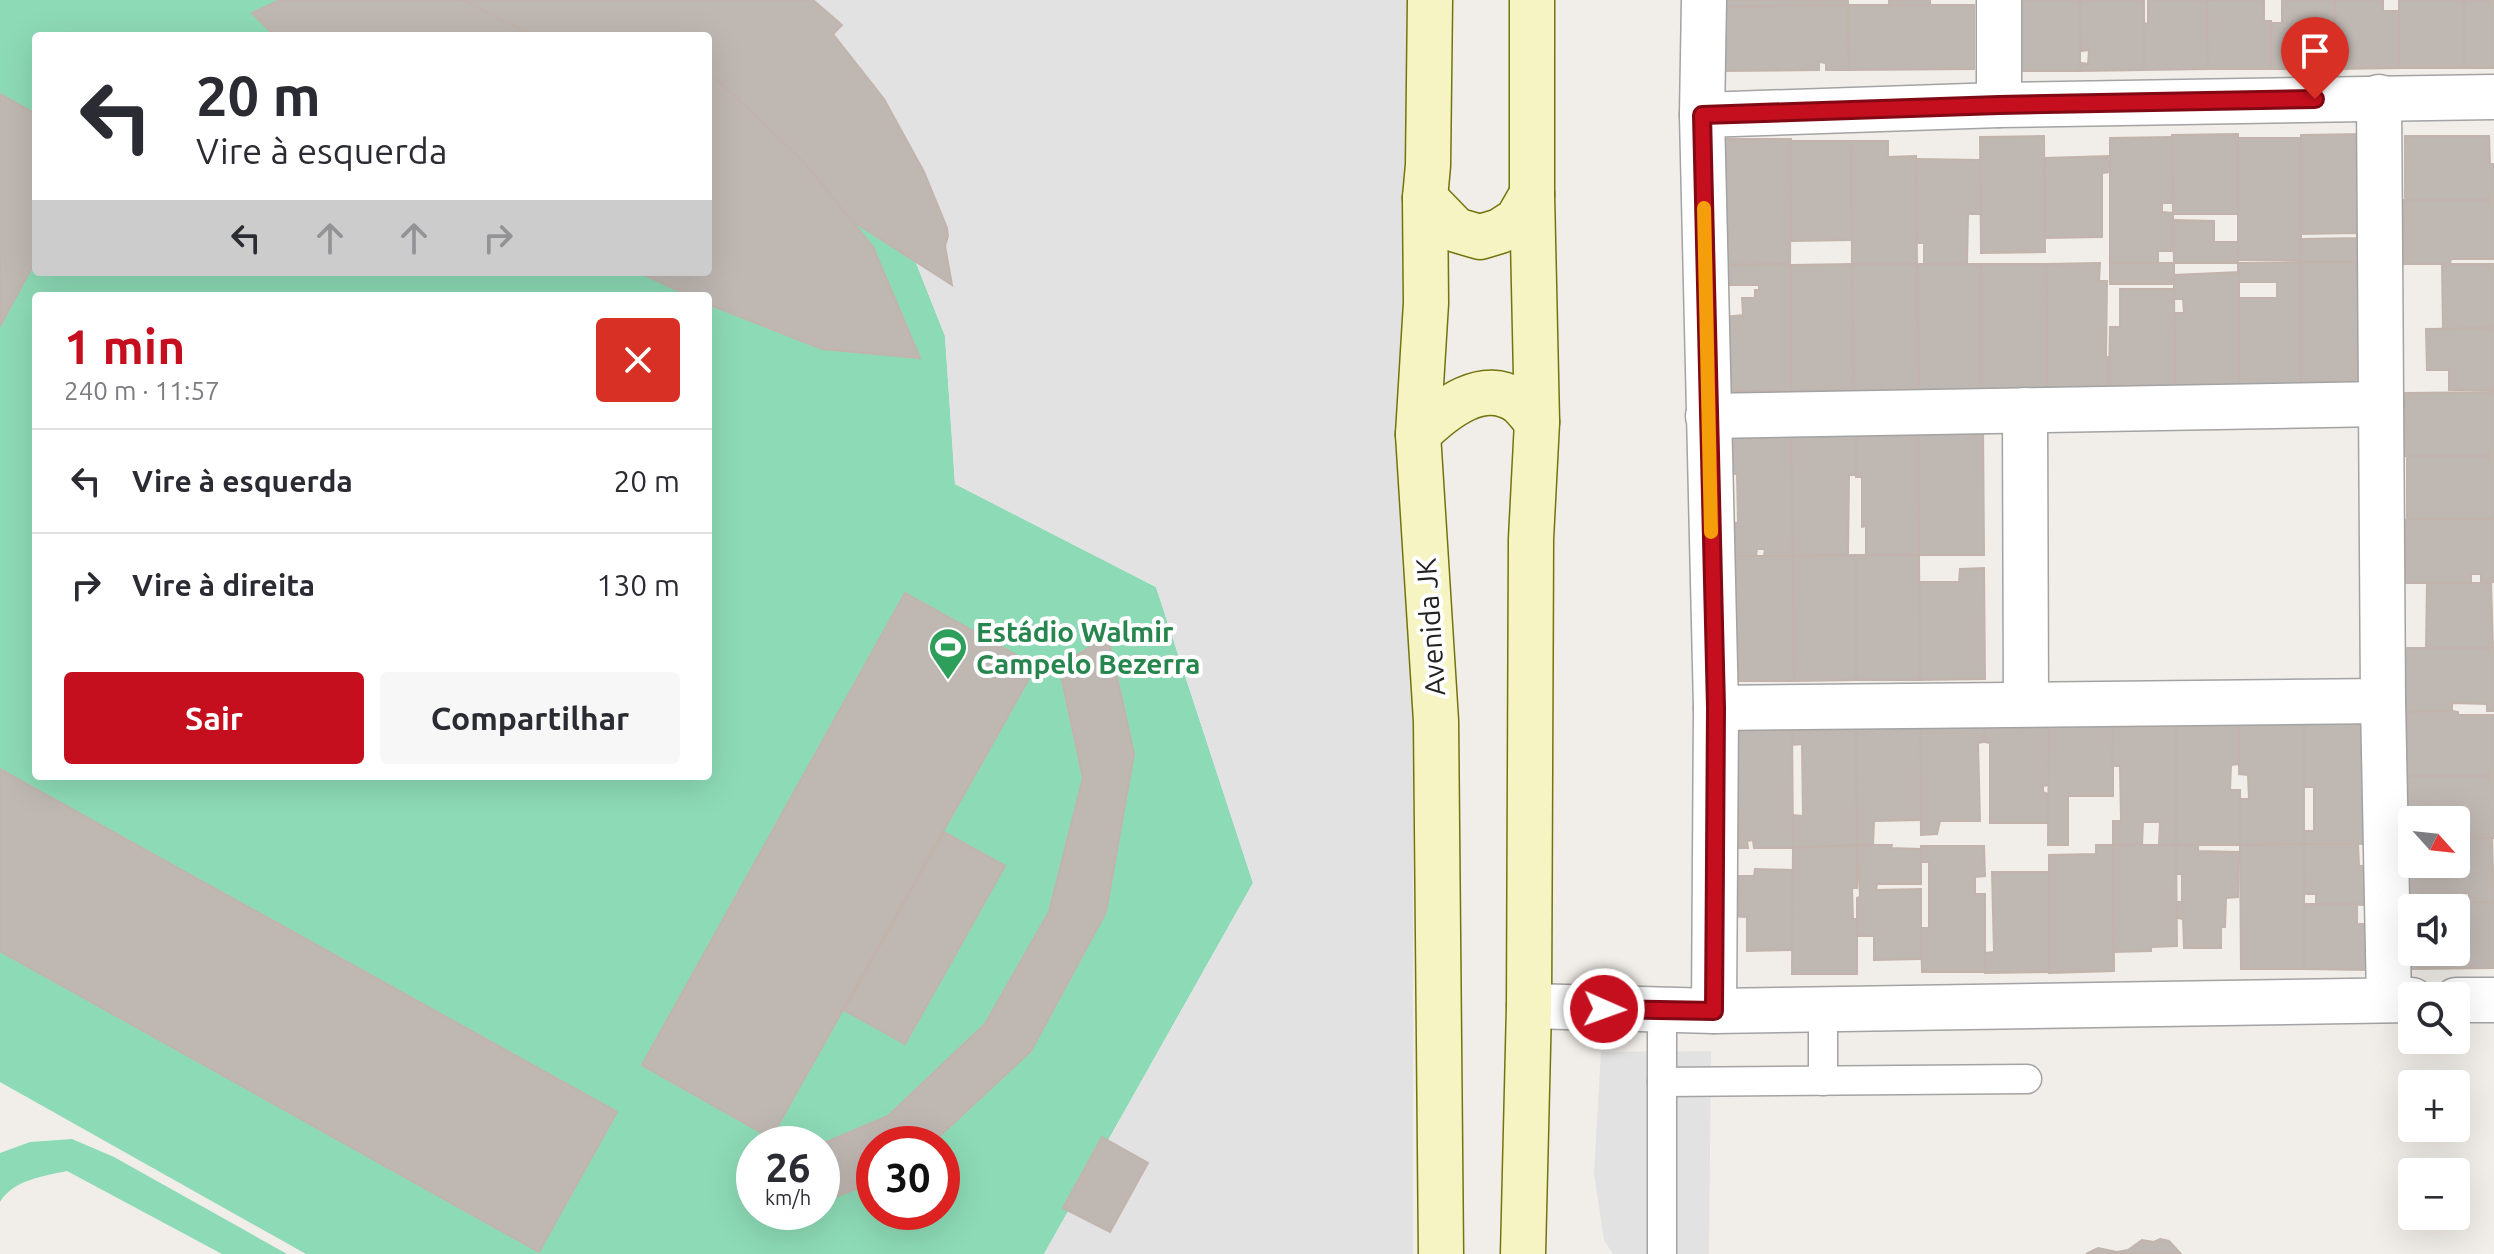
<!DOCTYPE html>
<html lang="pt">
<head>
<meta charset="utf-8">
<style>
	:root { --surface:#fff; --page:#f7f7f7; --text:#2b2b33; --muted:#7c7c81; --line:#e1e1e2; --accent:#c50e1e }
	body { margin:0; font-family:Ubuntu,sans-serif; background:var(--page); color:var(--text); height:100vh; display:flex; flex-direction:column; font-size:30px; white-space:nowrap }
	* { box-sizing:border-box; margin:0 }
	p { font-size:26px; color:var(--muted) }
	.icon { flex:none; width:44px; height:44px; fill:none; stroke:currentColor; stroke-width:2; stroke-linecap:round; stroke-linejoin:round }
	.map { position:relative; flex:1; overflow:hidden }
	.drawer { position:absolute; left:32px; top:292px; width:680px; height:488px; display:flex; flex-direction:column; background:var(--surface); border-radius:8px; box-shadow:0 8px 32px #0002 }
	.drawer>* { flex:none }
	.banner { position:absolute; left:32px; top:32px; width:680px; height:244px; border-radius:8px; box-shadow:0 8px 32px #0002; background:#fff; color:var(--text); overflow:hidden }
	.needle { width:52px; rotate:117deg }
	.controls { position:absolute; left:2398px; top:806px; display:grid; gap:16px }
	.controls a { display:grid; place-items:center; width:72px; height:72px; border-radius:8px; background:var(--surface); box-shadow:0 8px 32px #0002; font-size:40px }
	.speed { position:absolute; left:736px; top:1126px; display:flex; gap:16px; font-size:40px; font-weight:700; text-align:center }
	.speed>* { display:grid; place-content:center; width:104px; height:104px; border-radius:50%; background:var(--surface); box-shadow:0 8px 32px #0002; line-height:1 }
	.speed small { font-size:20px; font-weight:400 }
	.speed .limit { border:12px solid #d22; background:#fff; color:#111 }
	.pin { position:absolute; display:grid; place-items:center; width:68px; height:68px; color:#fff; margin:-82px -34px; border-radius:50% 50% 50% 0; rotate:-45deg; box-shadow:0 0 8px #0007 }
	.pin .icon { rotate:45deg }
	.me { position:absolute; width:88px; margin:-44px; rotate:92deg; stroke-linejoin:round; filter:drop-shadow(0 0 6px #0008) }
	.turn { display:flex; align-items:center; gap:28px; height:168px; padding:0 32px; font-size:36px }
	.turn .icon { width:104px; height:104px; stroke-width:2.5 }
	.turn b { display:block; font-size:56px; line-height:68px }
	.lanes { display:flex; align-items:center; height:76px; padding:0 32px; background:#0003; justify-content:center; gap:40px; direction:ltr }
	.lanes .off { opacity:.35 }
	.round { display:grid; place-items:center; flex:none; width:84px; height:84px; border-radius:8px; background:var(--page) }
	.summary { display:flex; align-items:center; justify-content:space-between; height:136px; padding:0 32px }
	h1 { font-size:48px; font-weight:600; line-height:60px; color:var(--accent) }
	.action { display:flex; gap:16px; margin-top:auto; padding:16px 32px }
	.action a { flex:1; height:92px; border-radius:8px; background:var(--accent); color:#fff; font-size:32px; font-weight:600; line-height:92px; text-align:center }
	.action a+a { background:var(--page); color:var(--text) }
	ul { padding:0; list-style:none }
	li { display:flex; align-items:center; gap:24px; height:104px; padding:0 32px; border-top:2px solid var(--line) }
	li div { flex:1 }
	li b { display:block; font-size:30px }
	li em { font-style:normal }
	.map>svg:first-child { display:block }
	.pitch { fill:#8ddab6; fill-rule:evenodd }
	.parking { fill:#e2e2e2 }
	.building { fill:#bfb7b2; stroke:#c2b4ac; stroke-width:2; fill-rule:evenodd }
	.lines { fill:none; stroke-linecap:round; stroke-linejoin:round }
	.lane-casing { stroke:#a3a3a3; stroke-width:31 }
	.street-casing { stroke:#a3a3a3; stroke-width:47 }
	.secondary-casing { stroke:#72750d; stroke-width:47 }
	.lane { stroke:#fff; stroke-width:28 }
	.street { stroke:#fff; stroke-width:44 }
	.secondary { stroke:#f6f4c2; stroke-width:44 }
	.route-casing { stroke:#800914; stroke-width:20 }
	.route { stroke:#c50e1e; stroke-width:14 }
	.slow { stroke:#f59e0b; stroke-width:14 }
	.labels { text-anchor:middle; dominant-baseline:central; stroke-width:8; stroke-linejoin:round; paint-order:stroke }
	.street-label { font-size:28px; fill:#222; stroke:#fff }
	.leisure-label { font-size:28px; font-weight:bold; fill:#27864d; stroke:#fff; text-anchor:start }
</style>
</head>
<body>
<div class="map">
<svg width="2494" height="1254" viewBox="0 0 2494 1254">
	<rect width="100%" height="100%" fill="#f1eee9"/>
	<g class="pitch">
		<path d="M 0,0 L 638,0 L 704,36 L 36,36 L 36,272 L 708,272 L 708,38 L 901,225 L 945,336 L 955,484 L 1156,587 L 1253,883 L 1044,1254 L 306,1254 L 0,1082 ZM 36,296 L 708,296 L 708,776 L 36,776 ZM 754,1144 L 822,1144 L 822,1212 L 754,1212 ZM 874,1144 L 942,1144 L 942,1212 L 874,1212 Z"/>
		<path d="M 72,1139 L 114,1157 L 287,1254 L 222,1254 L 67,1171 C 44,1176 13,1180 0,1202 L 0,1153 L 30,1142 Z"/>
	</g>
	<g class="parking">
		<polygon points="638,0 1413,0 1413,1254 1044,1254 1253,883 1156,587 955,484 945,336 901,225 708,36"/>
		<polygon points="1711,1051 1709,1254 1613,1254 1604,1240 1594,1173 1601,1052"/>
	</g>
	<g class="building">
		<polygon points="280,0 554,0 630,29 641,36 275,36 252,13"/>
		<polygon points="463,0 813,0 842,25 833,34 884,99 924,172 947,228 948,236 945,246 952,285 812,195 708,133 708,36 533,36"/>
		<polygon points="1721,0 1848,0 1848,5 1721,7"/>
		<polygon points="1889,0 1930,0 1930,5 1889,6"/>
		<polygon points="2015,0 2080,0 2080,71 2016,71"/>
		<polygon points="2080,0 2144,0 2144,70 2080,71 2081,63 2088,64 2089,50 2081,51"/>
		<polygon points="2148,0 2207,0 2208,69 2144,70 2144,23 2148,24"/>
		<polygon points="2207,0 2264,0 2264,21 2271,21 2271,69 2208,69"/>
		<polygon points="2282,0 2335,0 2335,69 2271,69 2271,23 2282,23"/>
		<polygon points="2335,0 2383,0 2383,11 2399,11 2399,68 2335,69"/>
		<rect x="2399" y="0" width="65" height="68"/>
		<rect x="2464" y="0" width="30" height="68"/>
		<polygon points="1848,5 1849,70 1826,70 1826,63 1819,62 1819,70 1723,71 1723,7"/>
		<polygon points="1848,5 1974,5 1974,69 1849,70"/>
		<polygon points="708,75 720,82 804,162 873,247 920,358 822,349 708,304 708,296 690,296 638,272 708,272"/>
		<polygon points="0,94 36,114 36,260 0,326"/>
		<polygon points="2238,134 2239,214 2173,214 2172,135"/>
		<polygon points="2365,134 2366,262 2301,262 2301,239 2357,238 2357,233 2301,234 2301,135"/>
		<polygon points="2044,136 2045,252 1981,253 1980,137"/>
		<polygon points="2405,136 2489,136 2490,164 2494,164 2494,200 2405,200"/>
		<polygon points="2172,137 2173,203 2162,203 2162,212 2173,213 2173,251 2158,251 2158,263 2110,263 2110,138"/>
		<rect x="2238" y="138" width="63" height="122"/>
		<polygon points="1723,139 1791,139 1790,264 1725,265"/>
		<polygon points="1790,141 1851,141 1852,240 1791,241"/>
		<polygon points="1851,141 1888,141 1888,157 1916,156 1917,264 1852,264"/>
		<polygon points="2110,156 2110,172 2102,173 2102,237 2045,238 2045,158"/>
		<polygon points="1916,159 1980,160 1981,214 1968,214 1967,264 1924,264 1924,243 1917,243"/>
		<polygon points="2404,200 2494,200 2494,259 2451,259 2450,264 2404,264"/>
		<polygon points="2173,220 2214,221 2214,242 2238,242 2238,263 2174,263"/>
		<polygon points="2301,262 2366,262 2367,387 2301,388"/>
		<polygon points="2301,262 2301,388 2239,388 2239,298 2277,298 2277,282 2238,282 2238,263"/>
		<polygon points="2100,263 2099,281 2107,281 2106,357 2110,357 2109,389 2047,390 2046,264"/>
		<rect x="2110" y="263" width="64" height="21"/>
		<polygon points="1790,264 1791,391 1727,391 1726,317 1743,315 1742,298 1755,298 1755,290 1759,290 1759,285 1725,285 1725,265"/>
		<polygon points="1852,264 1854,390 1791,391 1791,265"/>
		<polygon points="1852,264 1917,264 1919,390 1854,390"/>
		<polygon points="1917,264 1981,264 1981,390 1919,390"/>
		<polygon points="1981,264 2046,264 2047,390 1981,390"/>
		<polygon points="2442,264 2494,264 2494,328 2443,329"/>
		<polygon points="2239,272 2239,388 2175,388 2174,313 2184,313 2183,299 2174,299 2174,275"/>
		<polygon points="2120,289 2174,289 2175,388 2109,389 2110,327 2120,327"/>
		<polygon points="2494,328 2494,390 2449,390 2449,370 2427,370 2426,329"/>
		<polygon points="2494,392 2494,456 2405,456 2404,393"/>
		<polygon points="1918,427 1919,555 1866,555 1866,526 1862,527 1862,477 1856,477 1856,428"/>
		<polygon points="1918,427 1983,427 1984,555 1919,555"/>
		<polygon points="1728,428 1791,428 1793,556 1764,556 1765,549 1757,549 1756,556 1728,556 1727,523 1738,523 1737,474 1727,474"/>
		<polygon points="1791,428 1856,428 1856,475 1849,475 1848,555 1793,556"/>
		<polygon points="2407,456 2494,456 2494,519 2407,520"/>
		<polygon points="2420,519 2494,519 2494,582 2481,583 2481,574 2471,574 2471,583 2405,583 2405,520"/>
		<polygon points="1856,555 1919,555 1920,680 1856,680"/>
		<polygon points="1856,555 1856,680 1794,681 1793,556"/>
		<polygon points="1728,556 1793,556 1794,681 1728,681"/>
		<polygon points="1984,568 1985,679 1920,680 1920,582 1959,582 1960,569"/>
		<polygon points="2427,583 2491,583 2493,648 2426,648"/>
		<polygon points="905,593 1036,666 771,1138 642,1065"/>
		<polygon points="1108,636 1134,754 1106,912 1031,1051 931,1144 874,1144 874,1182 822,1202 822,1144 888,1116 985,1024 1049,912 1083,778 1059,666"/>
		<polygon points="2405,648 2494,648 2494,711 2487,711 2487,704 2452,703 2452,711 2405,712"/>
		<polygon points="2452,711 2458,712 2458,715 2494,715 2494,776 2407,776 2407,712"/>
		<polygon points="1856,719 1857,845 1793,848 1793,815 1803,816 1802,744 1793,745 1792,720"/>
		<polygon points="2304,719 2304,844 2240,845 2240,799 2249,799 2248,775 2239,774 2239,720"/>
		<polygon points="2304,719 2366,719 2368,844 2304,844 2304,831 2314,831 2314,787 2304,787"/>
		<polygon points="1920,720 1984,720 1984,742 1978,743 1980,821 1940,821 1937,834 1921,835"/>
		<polygon points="1920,720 1921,820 1874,821 1873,845 1857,845 1856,721"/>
		<polygon points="1984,720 2049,720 2049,785 2043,786 2043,792 2048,794 2048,823 1990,823 1990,743 1984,742"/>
		<polygon points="2049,720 2113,720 2113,796 2068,796 2068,845 2048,845"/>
		<polygon points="2113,720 2176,720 2176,845 2159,845 2160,822 2143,822 2142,845 2113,845 2113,821 2121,821 2120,766 2112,766"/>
		<polygon points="2176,720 2239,720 2239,764 2231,765 2230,790 2240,790 2240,845 2176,845"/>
		<polygon points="1729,721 1792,721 1793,848 1754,848 1753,840 1747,841 1748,848 1729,848"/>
		<polygon points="0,769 617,1112 539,1252 0,951"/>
		<polygon points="2406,776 2494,776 2494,838 2456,839 2456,820 2412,820 2412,839 2406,839"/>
		<polygon points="944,832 1005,866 905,1044 844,1010"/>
		<polygon points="2492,838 2494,902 2469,903 2469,893 2455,894 2455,902 2409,903 2409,839 2412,839 2412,864 2456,864 2456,839"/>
		<polygon points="2304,844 2304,969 2241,969 2240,845"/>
		<polygon points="2304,844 2358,844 2359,866 2368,866 2368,905 2316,904 2316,894 2305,894"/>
		<polygon points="1857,845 1857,888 1852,888 1853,919 1857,919 1857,974 1792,974 1793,848"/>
		<polygon points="1857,845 1892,845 1891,848 1921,849 1921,884 1877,884 1876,890 1921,889 1921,959 1874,960 1874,936 1857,936 1857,898 1860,897"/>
		<polygon points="2096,845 2113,845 2114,971 2049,973 2049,855 2096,854"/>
		<polygon points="2113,845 2176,845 2177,946 2151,947 2151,951 2114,952"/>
		<polygon points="2176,845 2198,845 2198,851 2239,852 2238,897 2226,898 2225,927 2221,927 2221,948 2184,948 2183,919 2177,918 2177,902 2182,902 2182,874 2176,874"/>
		<polygon points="1921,846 1984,846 1985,876 1975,877 1975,894 1985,894 1985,972 1922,972 1921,928 1929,928 1929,862 1921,862"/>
		<polygon points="1755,869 1792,870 1792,950 1747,951 1747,917 1728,916 1728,876 1754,876"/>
		<polygon points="1992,872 2049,872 2049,972 1985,973 1985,953 1994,952"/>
		<path d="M 2494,902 L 2494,968 L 2408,969 L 2408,903 ZM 2412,908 L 2456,908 L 2456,952 L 2412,952 Z"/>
		<polygon points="2304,904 2357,904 2357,924 2368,924 2369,970 2304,969"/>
		<polygon points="1102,1137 1148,1163 1110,1232 1063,1208"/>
		<polygon points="2160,1239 2169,1241 2181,1254 2086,1254 2098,1248 2117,1252 2128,1250 2142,1240 2154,1242"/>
	</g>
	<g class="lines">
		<defs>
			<g id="lane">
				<polyline points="1662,1010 1662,1254"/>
				<polyline points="1823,1081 1823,1009"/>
				<polyline points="1662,1082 2027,1079"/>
			</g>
			<g id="street">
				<polyline points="1704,0 1702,115 1716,708 1714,1011"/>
				<polyline points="2379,97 2383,701 2389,1000"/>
				<polyline points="1999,105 1999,0"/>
				<polyline points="1702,115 1999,105 2494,97"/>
				<polyline points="2025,410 2026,703"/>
				<polyline points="1708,416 2381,404"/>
				<polyline points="1716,708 2383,701"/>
				<polyline points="2456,1000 2494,1000"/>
				<polyline points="1529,1006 1714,1011 2412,1000"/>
			</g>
			<g id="secondary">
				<polyline points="1430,0 1428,165 1425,198 1426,303 1418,434 1436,721 1441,1254"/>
				<polyline points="1425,198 1456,230 1480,237 1500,231 1517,220 1532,194"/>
				<path d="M 1418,434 C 1443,410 1484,375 1520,403 C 1526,408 1531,416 1537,422"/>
				<polyline points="1523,1254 1529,1006 1531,539 1537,422 1532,194 1532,0"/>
			</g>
		</defs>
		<use href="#lane" class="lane-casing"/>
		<use href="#street" class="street-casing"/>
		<use href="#secondary" class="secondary-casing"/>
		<use href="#lane" class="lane"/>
		<use href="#street" class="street"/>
		<use href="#secondary" class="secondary"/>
	</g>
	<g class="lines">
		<defs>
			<polyline id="route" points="1604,1009 1714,1011 1716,708 1702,115 1999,105 2315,99"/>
		</defs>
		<use href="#route" class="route-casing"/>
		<use href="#route" class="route"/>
		<polyline class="slow" points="1704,208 1711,532"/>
	</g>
	<defs>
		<symbol id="stadium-pin" viewBox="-11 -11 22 30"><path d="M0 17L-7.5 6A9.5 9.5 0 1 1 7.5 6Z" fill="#2e9e5b" stroke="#fff"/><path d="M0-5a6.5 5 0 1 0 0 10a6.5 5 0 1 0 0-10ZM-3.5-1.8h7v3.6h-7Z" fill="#fff"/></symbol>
	</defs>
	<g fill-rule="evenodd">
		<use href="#stadium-pin" x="926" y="625" width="44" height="60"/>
	</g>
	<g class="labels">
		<g class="street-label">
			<text transform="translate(1430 627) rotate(-94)">Avenida JK</text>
		</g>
		<g class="leisure-label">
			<text x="976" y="631">Estádio Walmir<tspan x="976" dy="32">Campelo Bezerra</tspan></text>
		</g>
	</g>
</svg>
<div class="controls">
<a><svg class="needle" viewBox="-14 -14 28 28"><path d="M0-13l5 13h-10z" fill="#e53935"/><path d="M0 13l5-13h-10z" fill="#7c7c81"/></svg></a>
<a><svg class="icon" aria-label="sound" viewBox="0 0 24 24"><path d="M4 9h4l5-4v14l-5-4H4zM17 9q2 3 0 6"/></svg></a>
<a><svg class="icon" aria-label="search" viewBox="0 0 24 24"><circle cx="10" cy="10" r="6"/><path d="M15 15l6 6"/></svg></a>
<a>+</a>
<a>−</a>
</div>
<div class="speed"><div>26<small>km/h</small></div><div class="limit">30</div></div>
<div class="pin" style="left:2315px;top:99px;background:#d93025"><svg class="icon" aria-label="arrive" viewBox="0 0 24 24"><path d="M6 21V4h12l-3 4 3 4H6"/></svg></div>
<svg class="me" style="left:1604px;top:1009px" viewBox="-20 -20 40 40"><circle r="17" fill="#c50e1e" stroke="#fff" stroke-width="3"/><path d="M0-11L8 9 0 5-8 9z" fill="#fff"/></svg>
<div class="banner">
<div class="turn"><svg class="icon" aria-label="left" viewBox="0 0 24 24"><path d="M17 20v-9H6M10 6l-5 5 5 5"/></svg><div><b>20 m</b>Vire à esquerda</div></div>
<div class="lanes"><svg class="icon" aria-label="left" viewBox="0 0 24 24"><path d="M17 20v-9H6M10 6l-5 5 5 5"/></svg><svg class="icon off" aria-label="ahead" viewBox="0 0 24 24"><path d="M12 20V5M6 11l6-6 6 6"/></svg><svg class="icon off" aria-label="ahead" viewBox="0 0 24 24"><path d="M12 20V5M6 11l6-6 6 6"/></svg><svg class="icon off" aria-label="right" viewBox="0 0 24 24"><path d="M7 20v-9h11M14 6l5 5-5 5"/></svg></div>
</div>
<section class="drawer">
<div class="summary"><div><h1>1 min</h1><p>240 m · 11:57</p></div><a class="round" style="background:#d93025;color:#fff"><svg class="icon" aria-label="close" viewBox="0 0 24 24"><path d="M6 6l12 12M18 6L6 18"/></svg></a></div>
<ul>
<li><svg class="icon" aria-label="left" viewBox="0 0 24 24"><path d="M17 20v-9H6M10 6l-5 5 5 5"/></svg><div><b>Vire à esquerda</b></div><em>20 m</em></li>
<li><svg class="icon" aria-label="right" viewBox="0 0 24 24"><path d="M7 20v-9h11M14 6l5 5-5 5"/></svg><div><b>Vire à direita</b></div><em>130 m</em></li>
</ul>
<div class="action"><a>Sair</a><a>Compartilhar</a></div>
</section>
</div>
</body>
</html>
